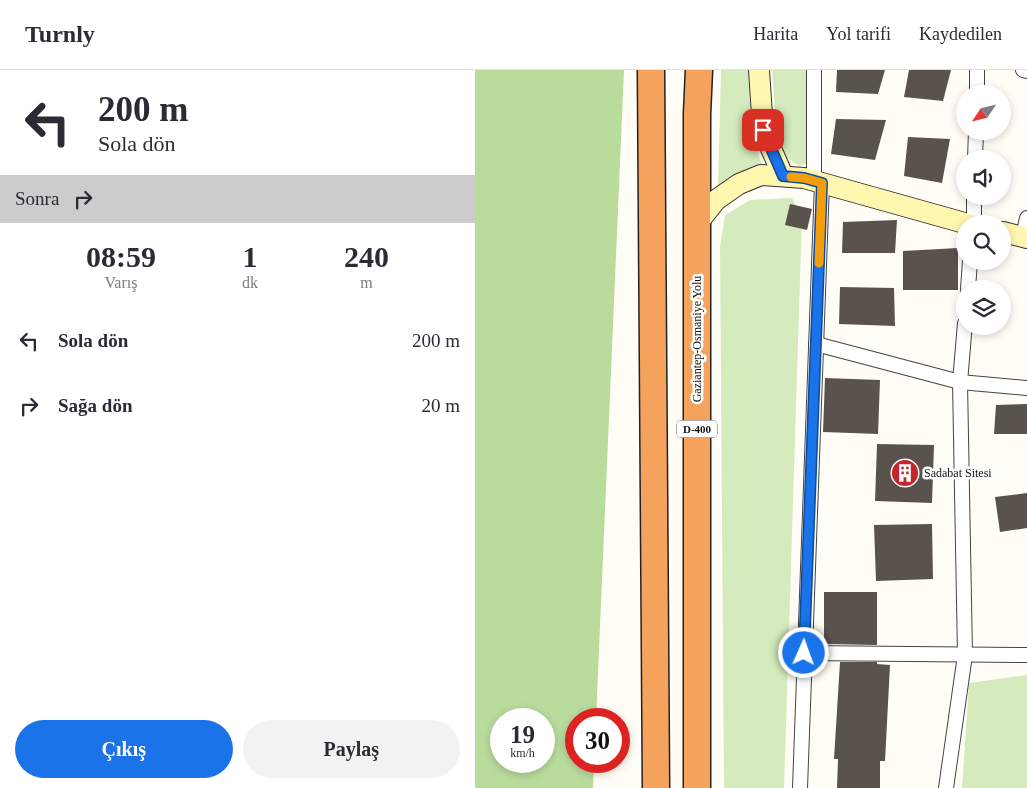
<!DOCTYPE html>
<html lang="tr">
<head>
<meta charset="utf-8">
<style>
	:root { --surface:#fff; --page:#f2f2f3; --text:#2b2b33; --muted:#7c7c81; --line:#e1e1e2; --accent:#1a73e8 }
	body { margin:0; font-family:"Times New Roman",serif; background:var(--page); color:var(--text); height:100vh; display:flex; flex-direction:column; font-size:19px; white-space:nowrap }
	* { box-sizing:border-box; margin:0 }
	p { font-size:16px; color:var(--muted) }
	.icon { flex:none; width:28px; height:28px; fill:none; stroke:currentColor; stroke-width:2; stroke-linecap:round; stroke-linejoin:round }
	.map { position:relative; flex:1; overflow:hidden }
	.panel { display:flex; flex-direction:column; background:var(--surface); width:475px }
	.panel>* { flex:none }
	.guide { background:#fff; color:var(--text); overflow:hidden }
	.needle { width:32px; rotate:235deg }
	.buttons { position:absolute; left:481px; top:15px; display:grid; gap:10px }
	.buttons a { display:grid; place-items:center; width:55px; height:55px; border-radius:50%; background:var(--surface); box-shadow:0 2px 8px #0003; font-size:25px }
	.speed { position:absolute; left:15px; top:638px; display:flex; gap:10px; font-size:25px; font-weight:700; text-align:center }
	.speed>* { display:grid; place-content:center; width:65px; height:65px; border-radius:50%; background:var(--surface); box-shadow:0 2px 8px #0003; line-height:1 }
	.speed small { font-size:12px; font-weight:400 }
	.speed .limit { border:8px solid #d22; background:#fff; color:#111 }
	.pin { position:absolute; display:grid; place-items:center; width:42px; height:42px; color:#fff; margin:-21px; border-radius:10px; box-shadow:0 2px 8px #0006 }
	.me { position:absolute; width:55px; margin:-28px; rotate:2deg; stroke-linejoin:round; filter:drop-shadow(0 0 4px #0008) }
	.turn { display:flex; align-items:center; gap:18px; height:105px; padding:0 15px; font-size:22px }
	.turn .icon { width:65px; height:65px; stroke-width:2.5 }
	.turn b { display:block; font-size:35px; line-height:42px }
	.then { display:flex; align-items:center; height:48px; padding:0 15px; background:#0003; gap:10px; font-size:19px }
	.eta { display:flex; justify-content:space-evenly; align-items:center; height:85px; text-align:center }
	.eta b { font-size:30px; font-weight:600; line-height:35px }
	.button { display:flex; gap:10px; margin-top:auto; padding:10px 15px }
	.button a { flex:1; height:58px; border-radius:30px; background:var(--accent); color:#fff; font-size:20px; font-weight:600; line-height:58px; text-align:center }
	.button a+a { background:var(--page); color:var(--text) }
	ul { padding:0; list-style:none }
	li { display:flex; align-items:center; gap:15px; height:65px; padding:0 15px }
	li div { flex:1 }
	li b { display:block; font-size:19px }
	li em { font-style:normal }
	header { display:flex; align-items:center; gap:30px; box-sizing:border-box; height:70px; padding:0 25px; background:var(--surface); border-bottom:1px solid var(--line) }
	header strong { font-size:24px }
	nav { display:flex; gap:28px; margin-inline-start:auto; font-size:18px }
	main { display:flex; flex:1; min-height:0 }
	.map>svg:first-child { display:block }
	.green { fill:#d5ebbd }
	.forest { fill:#b9dc9c; fill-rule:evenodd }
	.building { fill:#5a524d }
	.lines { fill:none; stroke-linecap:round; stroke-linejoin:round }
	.street-casing { stroke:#444; stroke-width:16 }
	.secondary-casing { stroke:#333; stroke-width:22 }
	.highway-casing { stroke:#222; stroke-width:29 }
	.street { stroke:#fff; stroke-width:14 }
	.secondary { stroke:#fff6b0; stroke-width:20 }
	.highway { stroke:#f5a25d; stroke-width:26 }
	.route-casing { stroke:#114b97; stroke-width:12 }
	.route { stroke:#1a73e8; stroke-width:9 }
	.slow { stroke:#f59e0b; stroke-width:9 }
	.labels { text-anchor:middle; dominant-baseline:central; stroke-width:5; stroke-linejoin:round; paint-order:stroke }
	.shield { fill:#fff; stroke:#585858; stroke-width:1 }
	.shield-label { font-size:11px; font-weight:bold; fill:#111 }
	.street-label { font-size:12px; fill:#111; stroke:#fff }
	.poi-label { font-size:12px; fill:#111; stroke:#fff; text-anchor:start }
</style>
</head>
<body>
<header>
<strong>Turnly</strong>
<nav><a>Harita</a><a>Yol tarifi</a><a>Kaydedilen</a></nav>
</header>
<main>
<section class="panel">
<div class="guide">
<div class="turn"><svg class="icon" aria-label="left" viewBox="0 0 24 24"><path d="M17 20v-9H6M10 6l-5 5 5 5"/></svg><div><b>200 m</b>Sola dön</div></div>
<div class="then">Sonra<svg class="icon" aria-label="right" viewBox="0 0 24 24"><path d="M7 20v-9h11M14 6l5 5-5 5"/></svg></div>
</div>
<div class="eta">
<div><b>08:59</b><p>Varış</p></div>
<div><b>1</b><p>dk</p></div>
<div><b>240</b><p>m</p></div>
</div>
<ul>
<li><svg class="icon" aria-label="left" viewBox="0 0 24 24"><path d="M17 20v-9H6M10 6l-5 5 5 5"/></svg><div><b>Sola dön</b></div><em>200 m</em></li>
<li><svg class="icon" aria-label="right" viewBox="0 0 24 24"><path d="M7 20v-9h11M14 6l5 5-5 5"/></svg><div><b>Sağa dön</b></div><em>20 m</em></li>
</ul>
<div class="button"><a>Çıkış</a><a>Paylaş</a></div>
</section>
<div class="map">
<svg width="552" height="718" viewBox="0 0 552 718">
	<rect width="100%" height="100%" fill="#fffdf5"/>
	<g class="green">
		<polygon points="246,0 273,0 277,65 288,98 243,117"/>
		<polygon points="297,0 333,0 331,94 324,96 312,88 301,55"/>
		<polygon points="317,128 327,146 309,718 249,718 245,177 250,145 275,130"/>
		<polygon points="552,605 552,718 487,718 494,613"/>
	</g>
	<path class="forest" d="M 0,0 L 149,0 L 121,649 L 101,649 L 101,691 L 119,691 L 118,718 L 0,718 ZM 26,649 L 69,649 L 69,691 L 26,691 Z"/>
	<g class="building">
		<polygon points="362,0 410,0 403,24 361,22"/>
		<polygon points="434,0 476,0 468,31 429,27"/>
		<polygon points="361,49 411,50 400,90 356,84"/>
		<polygon points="433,67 475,69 467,113 429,106"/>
		<polygon points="315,134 337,139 332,160 310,155"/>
		<polygon points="422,150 420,183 367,183 368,152"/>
		<polygon points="483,178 483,220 428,220 428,181"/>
		<polygon points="365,217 419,218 420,256 364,254"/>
		<polygon points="350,308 405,310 403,364 348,362"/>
		<polygon points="552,334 552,364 519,364 521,335"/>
		<polygon points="402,374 459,375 457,433 400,431"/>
		<polygon points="552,423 552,458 525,462 520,427"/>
		<polygon points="457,454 458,509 401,511 399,455"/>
		<polygon points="349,522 402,522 402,575 349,574"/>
		<polygon points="365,592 402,592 402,594 415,595 410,691 405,691 405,718 362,718 363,689 359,689"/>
	</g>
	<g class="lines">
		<defs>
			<g id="street">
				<polyline points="548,0 552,1"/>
				<polyline points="502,24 502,0"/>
				<polyline points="500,89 501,61"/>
				<polyline points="339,110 339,0"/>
				<polyline points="499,154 499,126"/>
				<polyline points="548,167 552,148"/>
				<polyline points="493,219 495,191"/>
				<polyline points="341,274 485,312 552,318"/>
				<polyline points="329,583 552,585"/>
				<polyline points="325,718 347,113"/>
				<polyline points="471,718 490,585 485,312 490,253"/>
			</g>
			<g id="secondary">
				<polyline points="284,0 288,60 308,106"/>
				<polyline points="222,154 241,130 264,114 286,105 329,108 493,154"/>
				<polyline points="528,162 552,168"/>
			</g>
			<g id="highway">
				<polyline points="176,0 181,718"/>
				<polyline points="222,718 222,44 224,0"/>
			</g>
		</defs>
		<use href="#street" class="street-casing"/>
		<use href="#secondary" class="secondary-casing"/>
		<use href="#highway" class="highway-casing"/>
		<use href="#street" class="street"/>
		<use href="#secondary" class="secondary"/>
		<use href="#highway" class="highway"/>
	</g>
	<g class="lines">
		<defs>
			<polyline id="route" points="288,60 308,106 329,108 347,113 329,583"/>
		</defs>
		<use href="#route" class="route-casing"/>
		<use href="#route" class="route"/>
		<polyline class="slow" points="316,107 329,108 347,113 344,193"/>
	</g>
	<defs>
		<symbol id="building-disc" viewBox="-11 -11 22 22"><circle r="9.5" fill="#c4262e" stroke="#fff"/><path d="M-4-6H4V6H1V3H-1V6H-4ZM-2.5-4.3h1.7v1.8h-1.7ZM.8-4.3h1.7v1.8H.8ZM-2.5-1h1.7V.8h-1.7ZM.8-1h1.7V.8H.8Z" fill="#fff"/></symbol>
	</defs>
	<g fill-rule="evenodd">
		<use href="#building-disc" x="414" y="387" width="32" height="32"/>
	</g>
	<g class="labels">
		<rect class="shield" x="202" y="350.5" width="40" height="17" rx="4"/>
		<g class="shield-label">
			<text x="222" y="359">D-400</text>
		</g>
		<g class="street-label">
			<text transform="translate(222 269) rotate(-90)">Gaziantep-Osmaniye Yolu</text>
		</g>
		<g class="poi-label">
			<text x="449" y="403">Sadabat Sitesi</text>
		</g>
	</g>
</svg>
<div class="buttons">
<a><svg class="needle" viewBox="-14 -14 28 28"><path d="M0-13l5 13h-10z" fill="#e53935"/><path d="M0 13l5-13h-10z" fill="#7c7c81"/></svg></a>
<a><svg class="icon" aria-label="sound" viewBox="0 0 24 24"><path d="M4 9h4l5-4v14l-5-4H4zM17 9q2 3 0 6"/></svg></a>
<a><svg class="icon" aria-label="search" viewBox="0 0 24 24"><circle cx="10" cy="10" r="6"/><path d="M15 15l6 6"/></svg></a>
<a><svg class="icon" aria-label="layers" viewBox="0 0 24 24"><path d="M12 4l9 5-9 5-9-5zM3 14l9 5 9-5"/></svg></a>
</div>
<div class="speed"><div>19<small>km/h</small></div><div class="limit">30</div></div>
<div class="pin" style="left:288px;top:60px;background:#d93025"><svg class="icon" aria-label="arrive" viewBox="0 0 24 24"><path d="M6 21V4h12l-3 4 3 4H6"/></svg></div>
<svg class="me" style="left:329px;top:583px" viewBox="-20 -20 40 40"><circle r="17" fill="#1a73e8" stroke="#fff" stroke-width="3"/><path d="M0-11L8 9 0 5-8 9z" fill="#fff"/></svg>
</div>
</main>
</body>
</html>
